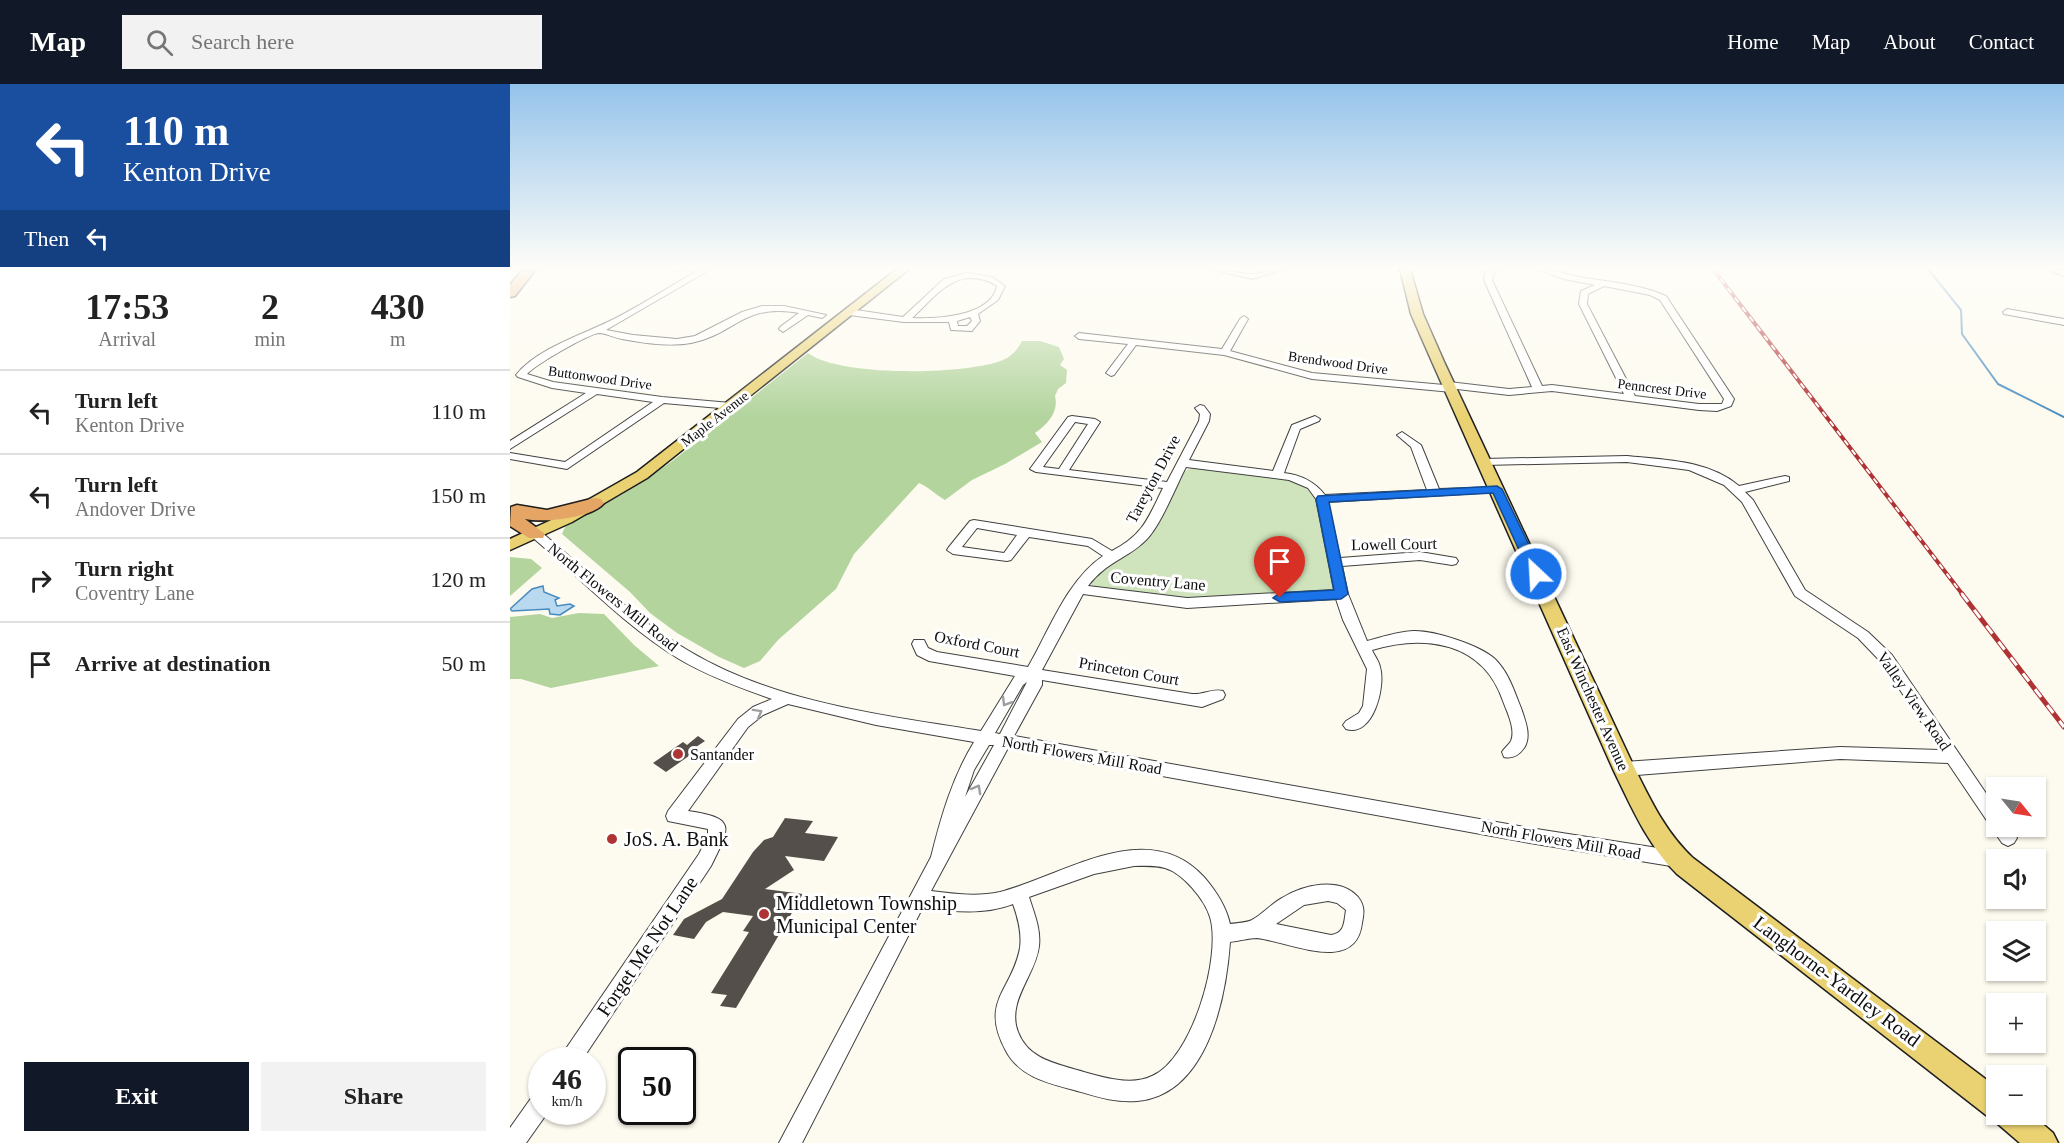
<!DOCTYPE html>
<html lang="en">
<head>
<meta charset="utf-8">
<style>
	:root { --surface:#fff; --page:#f2f2f2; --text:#222; --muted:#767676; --line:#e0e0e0; --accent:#111827 }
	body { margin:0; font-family:Georgia,serif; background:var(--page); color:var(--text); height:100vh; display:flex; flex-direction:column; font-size:22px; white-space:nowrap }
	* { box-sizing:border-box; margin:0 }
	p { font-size:20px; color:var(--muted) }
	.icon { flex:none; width:33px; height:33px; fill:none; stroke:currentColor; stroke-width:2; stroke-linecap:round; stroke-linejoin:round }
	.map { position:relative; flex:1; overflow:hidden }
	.panel { display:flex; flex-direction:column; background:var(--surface); width:510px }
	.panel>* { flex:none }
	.top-card { background:#1a4fa0; color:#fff; overflow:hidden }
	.needle { width:39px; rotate:120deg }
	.controls { position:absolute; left:1476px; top:693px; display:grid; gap:12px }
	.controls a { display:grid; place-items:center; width:60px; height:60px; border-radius:0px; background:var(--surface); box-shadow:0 2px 4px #0004; font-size:30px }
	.speed { position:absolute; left:18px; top:963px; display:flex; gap:12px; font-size:30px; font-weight:700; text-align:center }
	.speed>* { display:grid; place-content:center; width:78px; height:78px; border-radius:50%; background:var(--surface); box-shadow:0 2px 4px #0004; line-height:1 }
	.speed small { font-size:15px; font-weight:400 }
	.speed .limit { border:3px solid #111; border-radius:9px; background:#fff; color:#111 }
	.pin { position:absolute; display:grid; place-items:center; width:51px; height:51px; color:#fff; margin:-62px -26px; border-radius:50% 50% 50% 0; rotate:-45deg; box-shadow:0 0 6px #0007 }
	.pin .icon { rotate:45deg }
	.me { position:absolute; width:66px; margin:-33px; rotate:335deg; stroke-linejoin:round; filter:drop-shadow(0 0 4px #0008) }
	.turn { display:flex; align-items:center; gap:21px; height:126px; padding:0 24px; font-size:27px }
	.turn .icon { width:78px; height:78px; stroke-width:2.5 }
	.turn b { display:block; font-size:42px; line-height:51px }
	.then { display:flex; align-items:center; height:57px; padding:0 24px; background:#0003; gap:12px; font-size:22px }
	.eta { display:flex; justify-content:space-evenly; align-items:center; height:102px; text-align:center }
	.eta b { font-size:36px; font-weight:600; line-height:42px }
	.button { display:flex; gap:12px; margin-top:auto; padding:12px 24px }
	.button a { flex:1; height:69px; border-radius:0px; background:var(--accent); color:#fff; font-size:24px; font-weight:600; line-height:69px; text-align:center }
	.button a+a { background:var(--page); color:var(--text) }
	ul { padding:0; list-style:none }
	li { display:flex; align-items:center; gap:18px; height:84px; padding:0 24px; border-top:2px solid var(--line) }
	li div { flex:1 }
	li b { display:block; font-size:22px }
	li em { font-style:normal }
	header { display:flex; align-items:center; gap:36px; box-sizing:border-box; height:84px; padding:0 30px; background:var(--accent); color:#fff }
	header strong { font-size:28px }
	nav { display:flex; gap:33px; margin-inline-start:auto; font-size:21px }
	.search { width:420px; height:54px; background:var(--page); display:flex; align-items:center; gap:15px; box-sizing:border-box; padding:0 21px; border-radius:0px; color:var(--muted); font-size:22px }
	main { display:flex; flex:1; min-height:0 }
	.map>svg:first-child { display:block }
	.green { fill:#cfe4bc }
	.forest { fill:#b3d49d }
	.water { fill:#b9d9f0; stroke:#478abf; stroke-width:1.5 }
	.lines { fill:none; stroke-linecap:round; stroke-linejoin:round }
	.stream { stroke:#478abf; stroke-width:2 }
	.building { fill:#554f4b }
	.minor-casing { stroke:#404040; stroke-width:2 }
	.major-casing { stroke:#1e1e1e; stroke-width:3 }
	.highway-casing { stroke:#1e1e1e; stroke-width:3 }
	.minor { fill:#fff; fill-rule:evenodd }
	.major { fill:#ead272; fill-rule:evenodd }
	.highway { fill:#e5a565; fill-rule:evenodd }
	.rail-far1-casing { stroke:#af3334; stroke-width:4 }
	.rail-casing { stroke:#af3334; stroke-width:5 }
	.rail-far1 { stroke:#fff; stroke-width:2; stroke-dasharray:6; stroke-linecap:butt }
	.rail { stroke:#fff; stroke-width:3; stroke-dasharray:10; stroke-linecap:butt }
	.oneway { stroke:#9e9e9e }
	.route { fill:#1a73e8; stroke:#114b97; stroke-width:1.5 }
	.poi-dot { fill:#af3334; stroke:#fff; stroke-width:2 }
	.labels { text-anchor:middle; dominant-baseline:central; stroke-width:6; stroke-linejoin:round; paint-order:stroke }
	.far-street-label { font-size:14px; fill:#0d0d0d; stroke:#fff }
	.street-label { font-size:16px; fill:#0d0d0d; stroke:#fff }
	.poi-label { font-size:16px; fill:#0d0d0d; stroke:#fff; text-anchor:start }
	.near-poi-label { font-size:20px; fill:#0d0d0d; stroke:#fff; text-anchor:start }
	.near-street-label { font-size:20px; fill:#0d0d0d; stroke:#fff }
</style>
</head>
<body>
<header>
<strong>Map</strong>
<div class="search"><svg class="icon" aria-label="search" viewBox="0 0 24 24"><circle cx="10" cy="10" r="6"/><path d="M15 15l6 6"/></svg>Search here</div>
<nav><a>Home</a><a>Map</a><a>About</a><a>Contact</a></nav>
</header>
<main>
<section class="panel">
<div class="top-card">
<div class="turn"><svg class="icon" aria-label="left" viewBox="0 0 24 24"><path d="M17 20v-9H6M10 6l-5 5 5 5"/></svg><div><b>110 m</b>Kenton Drive</div></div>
<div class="then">Then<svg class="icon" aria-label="left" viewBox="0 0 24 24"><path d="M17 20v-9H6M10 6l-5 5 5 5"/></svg></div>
</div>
<div class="eta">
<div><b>17:53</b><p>Arrival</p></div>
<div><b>2</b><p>min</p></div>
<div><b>430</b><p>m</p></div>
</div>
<ul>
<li><svg class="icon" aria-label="left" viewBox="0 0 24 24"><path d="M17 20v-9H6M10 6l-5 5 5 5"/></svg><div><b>Turn left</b><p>Kenton Drive</p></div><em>110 m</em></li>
<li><svg class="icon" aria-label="left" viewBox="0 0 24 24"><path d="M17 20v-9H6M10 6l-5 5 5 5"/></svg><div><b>Turn left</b><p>Andover Drive</p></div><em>150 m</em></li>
<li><svg class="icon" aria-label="right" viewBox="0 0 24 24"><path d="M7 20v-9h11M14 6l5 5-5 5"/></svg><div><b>Turn right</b><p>Coventry Lane</p></div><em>120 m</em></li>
<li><svg class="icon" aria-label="arrive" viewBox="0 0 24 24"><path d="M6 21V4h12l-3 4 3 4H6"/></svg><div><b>Arrive at destination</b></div><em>50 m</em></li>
</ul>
<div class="button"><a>Exit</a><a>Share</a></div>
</section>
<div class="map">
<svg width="1554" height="1059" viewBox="0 0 1554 1059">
	<rect width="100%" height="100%" fill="#fdfbef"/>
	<path class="green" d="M 683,383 L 772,394 C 788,398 800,403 809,417 L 825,503 L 823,506 L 680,516 L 582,503 L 581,499 C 599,471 616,476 636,457 C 652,441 664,407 675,387 Z"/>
	<g class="forest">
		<path d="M 512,257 L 530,257 L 549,263 L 554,275 L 550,281 L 557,286 L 556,299 L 548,305 L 545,312 C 549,328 538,340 525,349 L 532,358 L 495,380 L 462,396 L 435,416 C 426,411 420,404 409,399 L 344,470 L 326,505 L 268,556 L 250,577 L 234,584 L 209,573 L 167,549 L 140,529 L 120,508 L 52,450 L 55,443 L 113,410 L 161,378 L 298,269 C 329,293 457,291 493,276 C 502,272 508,265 512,257 Z"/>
		<polygon points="0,473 21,475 32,484 0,512"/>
		<polygon points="69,529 94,530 124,561 149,582 41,604 11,595 0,595 0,533 30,530 42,534"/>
	</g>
	<polygon class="water" points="33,502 34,508 49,514 45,516 47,522 60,520 64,522 50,531 40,530 39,525 2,527 0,525 22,505"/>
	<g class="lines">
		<polyline class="stream" points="1418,185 1451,226 1452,250 1488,300 1554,333"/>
	</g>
	<g class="building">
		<polygon points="188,652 195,657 183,665 186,667 156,688 143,679 173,658 177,661"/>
		<polygon points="275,734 303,737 295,749 328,753 314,777 275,772 284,786 255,805 293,810 226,924 210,922 217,911 201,909 239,848 233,847 243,832 213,828 196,838 184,855 163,851 174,835 212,815 243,768 254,756 263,753"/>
	</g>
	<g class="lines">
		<defs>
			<g id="minor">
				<polygon points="163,185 172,185 168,187"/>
				<path d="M 191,185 L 201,185 L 96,246 L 123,251 L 167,255 L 185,252 L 232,228 L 252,222 L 274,222 L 316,231 L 312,234 L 298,231 L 273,248 L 269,245 L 270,243 L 289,229 C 232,219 226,250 181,259 C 158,263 133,259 112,255 C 105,254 96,249 89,249 C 78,250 25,281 17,290 L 43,298 L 152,313 L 221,319 L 226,322 L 221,325 L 154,319 L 57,385 L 0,375 L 0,369 L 55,378 L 143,318 L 87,310 L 0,365 L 0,357 L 76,309 L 42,304 L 8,293 L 6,291 C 27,264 77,249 106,234 C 135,219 162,201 191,185 Z"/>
				<path d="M 701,185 C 715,185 726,189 740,190 C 749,191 762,185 773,185 L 742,195 Z"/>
				<path d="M 981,185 L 992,185 L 983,190 L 982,196 L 1032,302 L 1042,301 L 1114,310 L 1069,220 L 1071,207 L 1085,201 L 1054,195 L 1028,185 C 1043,185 1055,190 1069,193 C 1098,198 1130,200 1156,212 L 1224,315 L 1221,322 L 1207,327 L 1189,326 L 1042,307 L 999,311 L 947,305 L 942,308 L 802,295 L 714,271 L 626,261 L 604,291 L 601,292 L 596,289 L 618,260 L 569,255 L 565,252 L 569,249 L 712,265 L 730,235 L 734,232 L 738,235 L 720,267 L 802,289 L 934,301 L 939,298 L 999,305 L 1022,303 L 974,196 L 975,189 ZM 1094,202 L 1140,211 L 1150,216 L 1214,315 L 1212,320 L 1189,320 L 1125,312 L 1077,220 L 1078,210 Z"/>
				<polygon points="1540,185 1554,187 1554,192 1541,187"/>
				<path d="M 457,189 L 482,193 L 495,202 L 488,216 L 468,230 L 470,237 L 462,247 L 441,246 L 439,238 L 394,238 L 339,231 L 335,228 L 339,225 L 393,233 L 434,195 ZM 457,194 C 468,194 478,195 487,202 C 481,233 426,235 402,234 C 420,218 433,198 457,194 ZM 460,233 L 462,237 L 457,242 L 448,242 L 447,237 Z"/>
				<polygon points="1497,225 1554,235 1554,241 1494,230 1493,228"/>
				<path d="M 690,321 L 694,322 L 700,330 L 699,337 L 679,376 L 763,387 L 782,341 L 805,332 L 810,335 L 809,337 L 790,345 L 774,389 C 791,391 804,397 815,411 L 917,406 L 901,363 L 887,351 L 892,348 L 911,361 L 929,405 L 991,403 L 991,407 L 987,408 L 818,418 L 830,474 L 910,468 L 946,474 L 948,477 L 946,480 L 942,481 L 910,476 L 832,482 L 838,510 L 857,557 C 872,553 887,548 903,547 C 923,546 970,561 985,575 C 999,589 1004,607 1011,624 C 1015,636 1022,652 1014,664 C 1009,671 1003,675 994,673 L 992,668 C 994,664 999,661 1001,657 C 1006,645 997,628 993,617 C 973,558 915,550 862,566 C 864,571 869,577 870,583 C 876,602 863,654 836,645 L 833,641 L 836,637 L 849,629 L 853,622 L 857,585 L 833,536 L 826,515 L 677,524 L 573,510 L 532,586 L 682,610 C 693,611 703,604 713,607 L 715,611 L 713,615 L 692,623 L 532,596 L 532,601 L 504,652 L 1020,744 L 1167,767 L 1173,769 L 1176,775 L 1173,781 L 1167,783 L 1020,759 L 498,664 L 421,807 C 444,810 467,813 490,808 C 553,792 637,731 694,793 C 706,807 716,822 720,840 C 727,839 736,839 742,836 C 753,830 761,820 772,814 C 793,801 829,792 848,813 C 855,822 854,829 852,839 C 846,891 780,858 747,854 C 739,854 729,857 720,858 C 716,915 697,1011 627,1017 C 605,1019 585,1012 564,1006 C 538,999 510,993 496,967 C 469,917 502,907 510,864 C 512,849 508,834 503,820 C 474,831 444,828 413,823 L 292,1059 L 269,1059 L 421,773 C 431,733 442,694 464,658 L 366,641 L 278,620 L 253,631 L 238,643 L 178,727 C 226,734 221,742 201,782 L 72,976 L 50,976 L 53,969 L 189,770 L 198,752 L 198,745 L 158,737 L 156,732 L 158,727 L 228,635 L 243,623 L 262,615 C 230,604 198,592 169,575 C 115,542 70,494 22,453 L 20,450 L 22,447 L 30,447 C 79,488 124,535 179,567 C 266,619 372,631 471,647 L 505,592 L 419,577 L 407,571 L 402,560 L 404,556 L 414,556 L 418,564 L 427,568 L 518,583 C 539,547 557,496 593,472 L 578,462 L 519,453 L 501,476 L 497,477 L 443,470 L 437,466 L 439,463 L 460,437 L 464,436 L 582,455 L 602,467 C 634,450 638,434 653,404 L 526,388 L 520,385 L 558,333 L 562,332 L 585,335 L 590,338 L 559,386 L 657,398 L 689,337 L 690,330 L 685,324 ZM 565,338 L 578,340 L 549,385 L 533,383 ZM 676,383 L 779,396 L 798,404 L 806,415 L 824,506 L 677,514 L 578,502 C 597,477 617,475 636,456 C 651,441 666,402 676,383 ZM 467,444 L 507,451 L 494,469 L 452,463 ZM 517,598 L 490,650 L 485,649 L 513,601 ZM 479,661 L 484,661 L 455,713 L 464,686 ZM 624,782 C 634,782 645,781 655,784 C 673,789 695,816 700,833 C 712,872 682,975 642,992 C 620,1003 589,992 567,986 C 543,979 518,974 508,948 C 496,917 526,891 529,862 C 531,845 524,829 519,813 L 584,790 ZM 818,817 L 827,819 L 836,826 C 834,838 835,849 821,851 L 766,840 L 794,821 Z"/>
				<path d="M 1117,372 C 1154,376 1199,376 1229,402 L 1275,392 L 1279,393 L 1279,397 L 1235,408 L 1243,416 L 1295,506 L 1358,548 L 1382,571 L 1486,724 L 1486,742 L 1500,742 L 1507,754 L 1504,759 L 1498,762 L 1492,759 L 1438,679 L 1330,675 L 1114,692 L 1108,690 L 1106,685 L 1108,680 L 1114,678 L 1330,663 L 1430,666 L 1372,579 L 1348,554 L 1285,512 L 1232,418 L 1214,401 L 1179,386 L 1117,378 L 974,381 L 968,378 L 974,375 Z"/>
				<polygon points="32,1007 32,1028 38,1028 16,1059 0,1059 0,1044 24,1010"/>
			</g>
			<g id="major">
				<polygon points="387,185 399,185 137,394 62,438 0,466 0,455 50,432 127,388"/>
				<path d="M 890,185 L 900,185 L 913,230 L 935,280 L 1125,685 C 1141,717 1156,749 1183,774 L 1486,1003 L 1486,1030 L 1521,1030 L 1543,1049 L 1548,1059 L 1510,1059 L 1488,1040 L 1486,1035 L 1476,1031 L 1167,790 C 1137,760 1121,722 1103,685 L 923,280 L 901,230 Z"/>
			</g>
			<g id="highway">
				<polygon points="13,185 26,185 5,212 0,213 0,201"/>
				<path d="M 85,414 L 91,415 L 94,419 C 83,434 33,439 15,435 L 35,450 L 33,454 L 19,454 L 0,442 L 1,423 L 7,421 L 37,426 Z"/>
			</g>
		</defs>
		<use href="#minor" class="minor-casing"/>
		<use href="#major" class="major-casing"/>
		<use href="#highway" class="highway-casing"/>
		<use href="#minor" class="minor"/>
		<use href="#major" class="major"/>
		<use href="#highway" class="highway"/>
		<defs>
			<polyline id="rail-far1" points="1203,185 1453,511"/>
			<polyline id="rail" points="1452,510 1554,643"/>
		</defs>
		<use href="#rail-far1" class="rail-far1-casing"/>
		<use href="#rail" class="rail-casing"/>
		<use href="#rail-far1" class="rail-far1"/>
		<use href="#rail" class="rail"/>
	</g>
	<defs><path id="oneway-chevron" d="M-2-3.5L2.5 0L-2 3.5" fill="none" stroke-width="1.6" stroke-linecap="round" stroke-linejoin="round" transform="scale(1.5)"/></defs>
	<g class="oneway">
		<use href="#oneway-chevron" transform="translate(496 618) rotate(121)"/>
		<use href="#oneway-chevron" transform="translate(248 629) rotate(-29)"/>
		<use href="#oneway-chevron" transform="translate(467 705) rotate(-61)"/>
	</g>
	<linearGradient id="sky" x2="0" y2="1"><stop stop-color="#95c3eb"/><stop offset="0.55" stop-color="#fefdf8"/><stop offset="1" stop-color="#fefdf8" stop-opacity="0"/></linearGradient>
	<rect width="1554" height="334" fill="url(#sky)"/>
	<polygon class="route" points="987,402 992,405 1033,490 1031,493 1026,494 1020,490 983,409 819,418 838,510 831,515 770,518 763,514 770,509 824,506 806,415 808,412"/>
	<g class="poi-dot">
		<circle cx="168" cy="670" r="6"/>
		<circle cx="102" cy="755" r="6"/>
		<circle cx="254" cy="830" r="6"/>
	</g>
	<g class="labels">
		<g class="far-street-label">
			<text transform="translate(828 279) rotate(8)">Brendwood Drive</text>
			<text transform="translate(90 294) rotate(8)">Buttonwood Drive</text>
			<text transform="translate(1152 305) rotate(7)">Penncrest Drive</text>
			<text transform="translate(205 335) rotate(-38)">Maple Avenue</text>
		</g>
		<g class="street-label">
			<text transform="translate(643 395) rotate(-62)">Tareyton Drive</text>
			<text transform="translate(884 460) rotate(-1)">Lowell Court</text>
			<text transform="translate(648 497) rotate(5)">Coventry Lane</text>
			<text transform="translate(103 513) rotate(39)">North Flowers Mill Road</text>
			<text transform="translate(467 560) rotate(11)">Oxford Court</text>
			<text transform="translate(619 587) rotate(10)">Princeton Court</text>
			<text transform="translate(1083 615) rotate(66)">East Winchester Avenue</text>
			<text transform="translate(1404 617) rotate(55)">Valley View Road</text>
			<text transform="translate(572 671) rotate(10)">North Flowers Mill Road</text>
			<text transform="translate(1051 756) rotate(10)">North Flowers Mill Road</text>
		</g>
		<g class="poi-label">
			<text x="180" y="670">Santander</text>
		</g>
		<g class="near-poi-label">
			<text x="114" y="755">JoS. A. Bank</text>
			<text x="266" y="819">Middletown Township<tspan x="266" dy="23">Municipal Center</tspan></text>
		</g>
		<g class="near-street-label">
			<text transform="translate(137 862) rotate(-56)">Forget Me Not Lane</text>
			<text transform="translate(1327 897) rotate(37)">Langhorne-Yardley Road</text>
		</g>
	</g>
</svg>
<div class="controls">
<a><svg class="needle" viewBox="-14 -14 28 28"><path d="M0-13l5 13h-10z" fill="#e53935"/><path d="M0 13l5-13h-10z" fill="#767676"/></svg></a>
<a><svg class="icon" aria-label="sound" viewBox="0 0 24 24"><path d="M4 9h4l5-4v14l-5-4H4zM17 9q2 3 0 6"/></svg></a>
<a><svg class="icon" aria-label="layers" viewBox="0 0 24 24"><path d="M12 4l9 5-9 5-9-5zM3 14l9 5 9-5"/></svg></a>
<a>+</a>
<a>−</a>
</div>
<div class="speed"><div>46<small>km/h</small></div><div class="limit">50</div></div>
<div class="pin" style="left:770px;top:514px;background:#d93025"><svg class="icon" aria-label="arrive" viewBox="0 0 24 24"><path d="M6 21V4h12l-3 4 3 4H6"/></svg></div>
<svg class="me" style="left:1026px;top:490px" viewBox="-20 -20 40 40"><circle r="17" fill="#1a73e8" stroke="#fff" stroke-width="3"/><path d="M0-11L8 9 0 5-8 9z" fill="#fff"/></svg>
</div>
</main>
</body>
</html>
